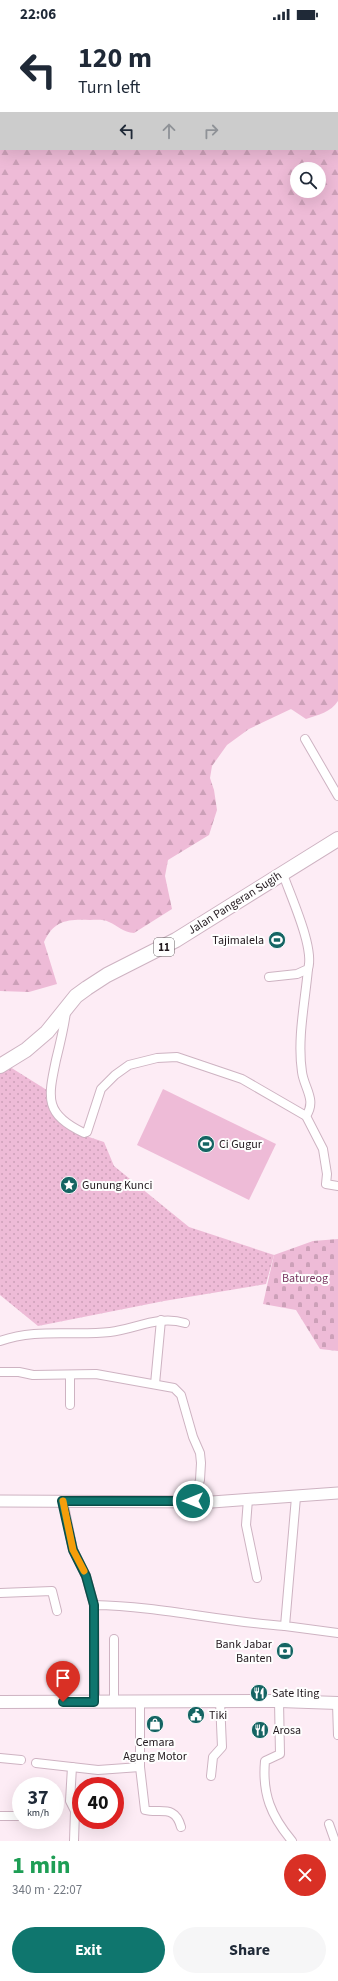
<!DOCTYPE html>
<html lang="en">
<head>
<meta charset="utf-8">
<style>
	:root { --surface:#fff; --page:#f6f6f7; --text:#1f2937; --muted:#747a83; --accent:#0f766e }
	body { margin:0; font-family:"Source Sans 3",sans-serif; background:var(--page); color:var(--text); height:100vh; display:flex; flex-direction:column; font-size:15px; white-space:nowrap }
	* { box-sizing:border-box; margin:0 }
	p { font-size:13px; color:var(--muted) }
	.icon { flex:none; width:22px; height:22px; fill:none; stroke:currentColor; stroke-width:2; stroke-linecap:round; stroke-linejoin:round }
	.map { position:relative; height:1813px; overflow:hidden }
	.sheet { display:flex; flex-direction:column; background:var(--surface); flex:1 }
	.sheet>* { flex:none }
	.guide { position:absolute; left:0px; top:0px; width:338px; height:122px; box-shadow:0 4px 16px #0002; background:#fff; color:var(--text); overflow:hidden }
	.fabs { position:absolute; left:290px; top:134px; display:grid; gap:8px }
	.fabs a { display:grid; place-items:center; width:36px; height:36px; border-radius:50%; background:var(--surface); box-shadow:0 4px 16px #0002; font-size:20px }
	.speed { position:absolute; left:12px; top:1749px; display:flex; gap:8px; font-size:20px; font-weight:700; text-align:center }
	.speed>* { display:grid; place-content:center; width:52px; height:52px; border-radius:50%; background:var(--surface); box-shadow:0 4px 16px #0002; line-height:1 }
	.speed small { font-size:10px; font-weight:400 }
	.speed .limit { border:6px solid #d22; background:#fff; color:#111 }
	.pin { position:absolute; display:grid; place-items:center; width:34px; height:34px; color:#fff; margin:-41px -17px; border-radius:50% 50% 50% 0; rotate:-45deg; box-shadow:0 0 4px #0007 }
	.pin .icon { rotate:45deg }
	.me { position:absolute; width:44px; margin:-22px; rotate:270deg; stroke-linejoin:round; filter:drop-shadow(0 0 3px #0008) }
	.turn { display:flex; align-items:center; gap:14px; height:84px; padding:0 12px; font-size:18px }
	.turn .icon { width:52px; height:52px; stroke-width:2.5 }
	.turn b { display:block; font-size:28px; line-height:34px }
	.lanes { display:flex; align-items:center; height:38px; padding:0 12px; background:#0003; justify-content:center; gap:20px; direction:ltr }
	.lanes .off { opacity:.35 }
	.round { display:grid; place-items:center; flex:none; width:42px; height:42px; border-radius:21px; background:var(--page) }
	.overview { display:flex; align-items:center; justify-content:space-between; height:68px; padding:0 12px }
	h1 { font-size:24px; font-weight:700; line-height:30px; color:#1e9e55 }
	.primary-button { display:flex; gap:8px; margin-top:auto; padding:8px 12px }
	.primary-button a { flex:1; height:46px; border-radius:24px; background:var(--accent); color:#fff; font-size:16px; font-weight:700; line-height:46px; text-align:center }
	.primary-button a+a { background:var(--page); color:var(--text) }
	.status { display:flex; justify-content:space-between; align-items:center; height:28px; padding:0 20px; background:var(--surface); direction:ltr }
	.status svg { height:11px; fill:currentColor }
	.map>svg:first-child { display:block }
	.forest { fill:url(#forest-firs); fill-rule:evenodd }
	.cemetery { fill:url(#cemetery-stones) }
	.park { fill:url(#park-dots) }
	.garden { fill:#eebbd7 }
	.lines { fill:none; stroke-linecap:round; stroke-linejoin:round }
	.minor-casing { stroke:#ceb3c2; stroke-width:10 }
	.tertiary-casing { stroke:#ceb3c2; stroke-width:13 }
	.secondary-casing { stroke:#ceb3c2; stroke-width:14 }
	.trunk-casing { stroke:#ceb3c2; stroke-width:16 }
	.minor { stroke:#fff; stroke-width:8 }
	.tertiary { stroke:#fff; stroke-width:11 }
	.secondary { stroke:#fff; stroke-width:12 }
	.trunk { stroke:#fff; stroke-width:14 }
	.route-casing { stroke:#0a4d48; stroke-width:10 }
	.route { stroke:#0f766e; stroke-width:7 }
	.slow { stroke:#f59e0b; stroke-width:7 }
	.labels { text-anchor:middle; dominant-baseline:central; stroke-width:4; stroke-linejoin:round; paint-order:stroke }
	.shield { fill:#fefefe; stroke:#645e61; stroke-width:1 }
	.shield-label { font-size:11px; font-weight:bold; fill:#22191e }
	.street-label { font-size:12px; fill:#22191e; stroke:#fefefe }
	.poi-label { font-size:12px; fill:#22191e; stroke:#fefefe; text-anchor:start }
	.park-label { font-size:12px; fill:#793761; stroke:#fefefe }
</style>
</head>
<body>
<div class="status"><b>22:06</b><svg viewBox="0 0 49 12"><path d="M0 12V9h3v3zM5 12V6h3v6zM10 12V3h3v9zM15 12V0h3v12zM26 1h20v11H26zM47 4h2v5h-2z"/></svg></div>
<div class="map">
<svg width="338" height="1813" viewBox="0 0 338 1813">
	<defs>
		<pattern id="forest-firs" width="22" height="20" patternUnits="userSpaceOnUse"><rect width="22" height="20" fill="#eebbd7"/><path d="M5 1l3.5 6h-7zM16 11l3.5 6h-7z" fill="#cca0b8"/></pattern>
		<pattern id="cemetery-stones" width="16" height="16" patternUnits="userSpaceOnUse"><rect width="16" height="16" fill="#eebbd7"/><path d="M2 7V4a2 2 0 0 1 4 0v3zM10 15v-3a2 2 0 0 1 4 0v3z" fill="#cca0b8"/></pattern>
		<pattern id="park-dots" width="8" height="8" patternUnits="userSpaceOnUse"><rect width="8" height="8" fill="#eebbd7"/><path d="M2 2h.1M6 6h.1" fill="none" stroke="#cca0b8" stroke-width="1.8" stroke-linecap="round"/></pattern>
	</defs>
	<rect width="100%" height="100%" fill="#fdecf5"/>
	<path class="forest" d="M 0,0 L 333,0 L 1,1 L 1,121 L 337,121 L 338,21 L 338,673 C 331,684 318,687 306,691 L 291,681 L 249,701 L 227,717 L 212,738 L 210,750 L 214,762 L 217,782 L 209,807 L 168,832 L 165,848 L 172,881 L 134,905 C 123,904 118,898 109,894 C 103,891 96,892 90,892 C 68,891 54,892 44,914 L 57,956 L 29,964 L 0,963 ZM 297,141 L 319,141 L 319,163 L 297,163 Z"/>
	<polygon class="cemetery" points="338,1211 338,1323 320,1321 296,1282 263,1276 274,1227 313,1213"/>
	<polygon class="park" points="2,1034 50,1064 66,1093 83,1107 104,1114 114,1138 189,1199 274,1227 266,1256 164,1273 38,1298 0,1267 0,1035"/>
	<polygon class="garden" points="163,1061 276,1116 249,1172 137,1117"/>
	<g class="lines">
		<defs>
			<g id="minor">
				<polyline points="305,711 338,768"/>
				<path d="M 269,949 L 297,946 L 308,941 C 315,920 290,867 283,846"/>
				<path d="M 66,984 C 64,1000 60,1016 56,1032 C 48,1070 44,1086 84,1105 L 87,1104 L 101,1061 L 115,1047 L 129,1037 L 157,1030 L 177,1029 L 242,1051 L 306,1088 L 323,1121 L 327,1146 L 326,1156 L 338,1158"/>
				<path d="M 306,1088 C 317,1072 304,1060 302,1044 C 297,1011 305,974 308,941"/>
				<path d="M 0,1313 C 35,1300 73,1308 110,1304 C 136,1301 158,1287 185,1295"/>
				<polyline points="0,1344 19,1344 33,1347 96,1346 174,1360 181,1367 193,1409 200,1425 201,1435 200,1452 193,1473"/>
				<polyline points="155,1356 161,1292"/>
				<polyline points="70,1377 70,1347"/>
				<polyline points="296,1469 285,1598 338,1605"/>
				<polyline points="248,1471 246,1497 257,1550"/>
				<polyline points="63,1473 73,1522 86,1548 94,1577"/>
				<polyline points="0,1565 52,1563 57,1583"/>
				<path d="M 279,1673 L 280,1726 L 265,1733 C 262,1766 271,1788 292,1813"/>
				<path d="M 95,1674 L 94,1577 C 159,1578 222,1594 285,1598"/>
				<polyline points="114,1675 114,1611"/>
				<polyline points="337,1675 338,1707"/>
				<polyline points="0,1730 21,1732"/>
				<polyline points="36,1735 98,1742 140,1739 140,1675"/>
				<polyline points="72,1739 70,1773 75,1783 74,1813"/>
				<path d="M 140,1739 L 145,1782 C 160,1786 175,1776 181,1799"/>
				<polyline points="211,1748 213,1729 222,1719 220,1673"/>
				<polyline points="0,1788 21,1788"/>
				<polyline points="329,1796 335,1813"/>
			</g>
			<polyline id="tertiary" points="0,1473 212,1474 338,1465"/>
			<polyline id="secondary" points="0,1674 279,1673 338,1675"/>
			<polyline id="trunk" points="0,1038 26,1022 47,1004 76,968 87,960 107,947 176,912 338,811"/>
		</defs>
		<use href="#minor" class="minor-casing"/>
		<use href="#tertiary" class="tertiary-casing"/>
		<use href="#secondary" class="secondary-casing"/>
		<use href="#trunk" class="trunk-casing"/>
		<use href="#minor" class="minor"/>
		<use href="#tertiary" class="tertiary"/>
		<use href="#secondary" class="secondary"/>
		<use href="#trunk" class="trunk"/>
	</g>
	<g class="lines">
		<defs>
			<polyline id="route" points="63,1674 94,1674 94,1577 86,1548 73,1522 62,1473 193,1473"/>
		</defs>
		<use href="#route" class="route-casing"/>
		<use href="#route" class="route"/>
		<polyline class="slow" points="63,1473 73,1522 84,1543"/>
	</g>
	<defs>
		<symbol id="stadium-disc" viewBox="-11 -11 22 22"><circle r="9.5" fill="#156463" stroke="#fefefe"/><path d="M0-5a6.5 5 0 1 0 0 10a6.5 5 0 1 0 0-10ZM-3.5-1.8h7v3.6h-7Z" fill="#fff"/></symbol>
		<symbol id="sight-disc" viewBox="-11 -11 22 22"><circle r="9.5" fill="#156463" stroke="#fefefe"/><path d="M0-6L1.8-2.2L6-1.7L2.9 1.2L3.7 5.4L0 3.3L-3.7 5.4L-2.9 1.2L-6-1.7L-1.8-2.2Z" fill="#fff"/></symbol>
		<symbol id="bank-disc" viewBox="-11 -11 22 22"><circle r="9.5" fill="#156463" stroke="#fefefe"/><path d="M-6-4H6V4H-6ZM0-2.3a2.3 2.3 0 1 0 0 4.6a2.3 2.3 0 1 0 0-4.6Z" fill="#fff"/></symbol>
		<symbol id="restaurant-disc" viewBox="-11 -11 22 22"><circle r="9.5" fill="#156463" stroke="#fefefe"/><path d="M-5-6h1v4h1v-4h1v4h1v-4h1v5L-1.5 .5V6h-2V.5L-5-1ZM5-6V6H3V1.5H1.5Q1.5-4 5-6Z" fill="#fff"/></symbol>
		<symbol id="civic-disc" viewBox="-11 -11 22 22"><circle r="9.5" fill="#156463" stroke="#fefefe"/><path d="M-.6-6.5H3V-4.5H.6V-3L4-1V1h2V6H-6V1h2V-1L-.6-3ZM-1.2 2.5V6h2.4V2.5Z" fill="#fff"/></symbol>
		<symbol id="shop-disc" viewBox="-11 -11 22 22"><circle r="9.5" fill="#156463" stroke="#fefefe"/><path d="M-5-2.5h2.3a2.7 3.5 0 0 1 5.4 0H5L5.5 6h-11ZM-1.5-2.5h3a1.5 2.3 0 0 0-3 0Z" fill="#fff"/></symbol>
	</defs>
	<g fill-rule="evenodd">
		<use href="#stadium-disc" x="267" y="902" width="20" height="20"/>
		<use href="#stadium-disc" x="196" y="1106" width="20" height="20"/>
		<use href="#sight-disc" x="59" y="1147" width="20" height="20"/>
		<use href="#bank-disc" x="275" y="1613" width="20" height="20"/>
		<use href="#restaurant-disc" x="249" y="1655" width="20" height="20"/>
		<use href="#civic-disc" x="186" y="1677" width="20" height="20"/>
		<use href="#shop-disc" x="145" y="1686" width="20" height="20"/>
		<use href="#restaurant-disc" x="250" y="1692" width="20" height="20"/>
	</g>
	<g class="labels">
		<rect class="shield" x="154" y="910" width="20" height="18" rx="3"/>
		<g class="shield-label">
			<text x="164" y="919">11</text>
		</g>
		<g class="street-label">
			<text transform="translate(235 875) rotate(-32)">Jalan Pangeran Sugih</text>
		</g>
		<g class="poi-label">
			<text x="264" y="912" text-anchor="end">Tajimalela</text>
			<text x="219" y="1116">Ci Gugur</text>
			<text x="82" y="1157">Gunung Kunci</text>
			<text x="272" y="1616" text-anchor="end">Bank Jabar<tspan x="272" dy="14">Banten</tspan></text>
			<text x="272" y="1665">Sate Iting</text>
			<text x="209" y="1687">Tiki</text>
			<text x="273" y="1702">Arosa</text>
			<text x="155" y="1714" text-anchor="middle">Cemara<tspan x="155" dy="14">Agung Motor</tspan></text>
		</g>
		<g class="park-label">
			<text x="305" y="1250">Batureog</text>
		</g>
	</g>
</svg>
<div class="fabs">
<a><svg class="icon" aria-label="search" viewBox="0 0 24 24"><circle cx="10" cy="10" r="6"/><path d="M15 15l6 6"/></svg></a>
</div>
<div class="speed"><div>37<small>km/h</small></div><div class="limit">40</div></div>
<div class="pin" style="left:63px;top:1674px;background:#d93025"><svg class="icon" aria-label="arrive" viewBox="0 0 24 24"><path d="M6 21V4h12l-3 4 3 4H6"/></svg></div>
<svg class="me" style="left:193px;top:1473px" viewBox="-20 -20 40 40"><circle r="17" fill="#0f766e" stroke="#fff" stroke-width="3"/><path d="M0-11L8 9 0 5-8 9z" fill="#fff"/></svg>
<div class="guide">
<div class="turn"><svg class="icon" aria-label="left" viewBox="0 0 24 24"><path d="M17 20v-9H6M10 6l-5 5 5 5"/></svg><div><b>120 m</b>Turn left</div></div>
<div class="lanes"><svg class="icon" aria-label="left" viewBox="0 0 24 24"><path d="M17 20v-9H6M10 6l-5 5 5 5"/></svg><svg class="icon off" aria-label="ahead" viewBox="0 0 24 24"><path d="M12 20V5M6 11l6-6 6 6"/></svg><svg class="icon off" aria-label="right" viewBox="0 0 24 24"><path d="M7 20v-9h11M14 6l5 5-5 5"/></svg></div>
</div>
</div>
<section class="sheet">
<div class="overview"><div><h1>1 min</h1><p>340 m · 22:07</p></div><a class="round" style="background:#d93025;color:#fff"><svg class="icon" aria-label="close" viewBox="0 0 24 24"><path d="M6 6l12 12M18 6L6 18"/></svg></a></div>
<div class="primary-button"><a>Exit</a><a>Share</a></div>
</section>
</body>
</html>
